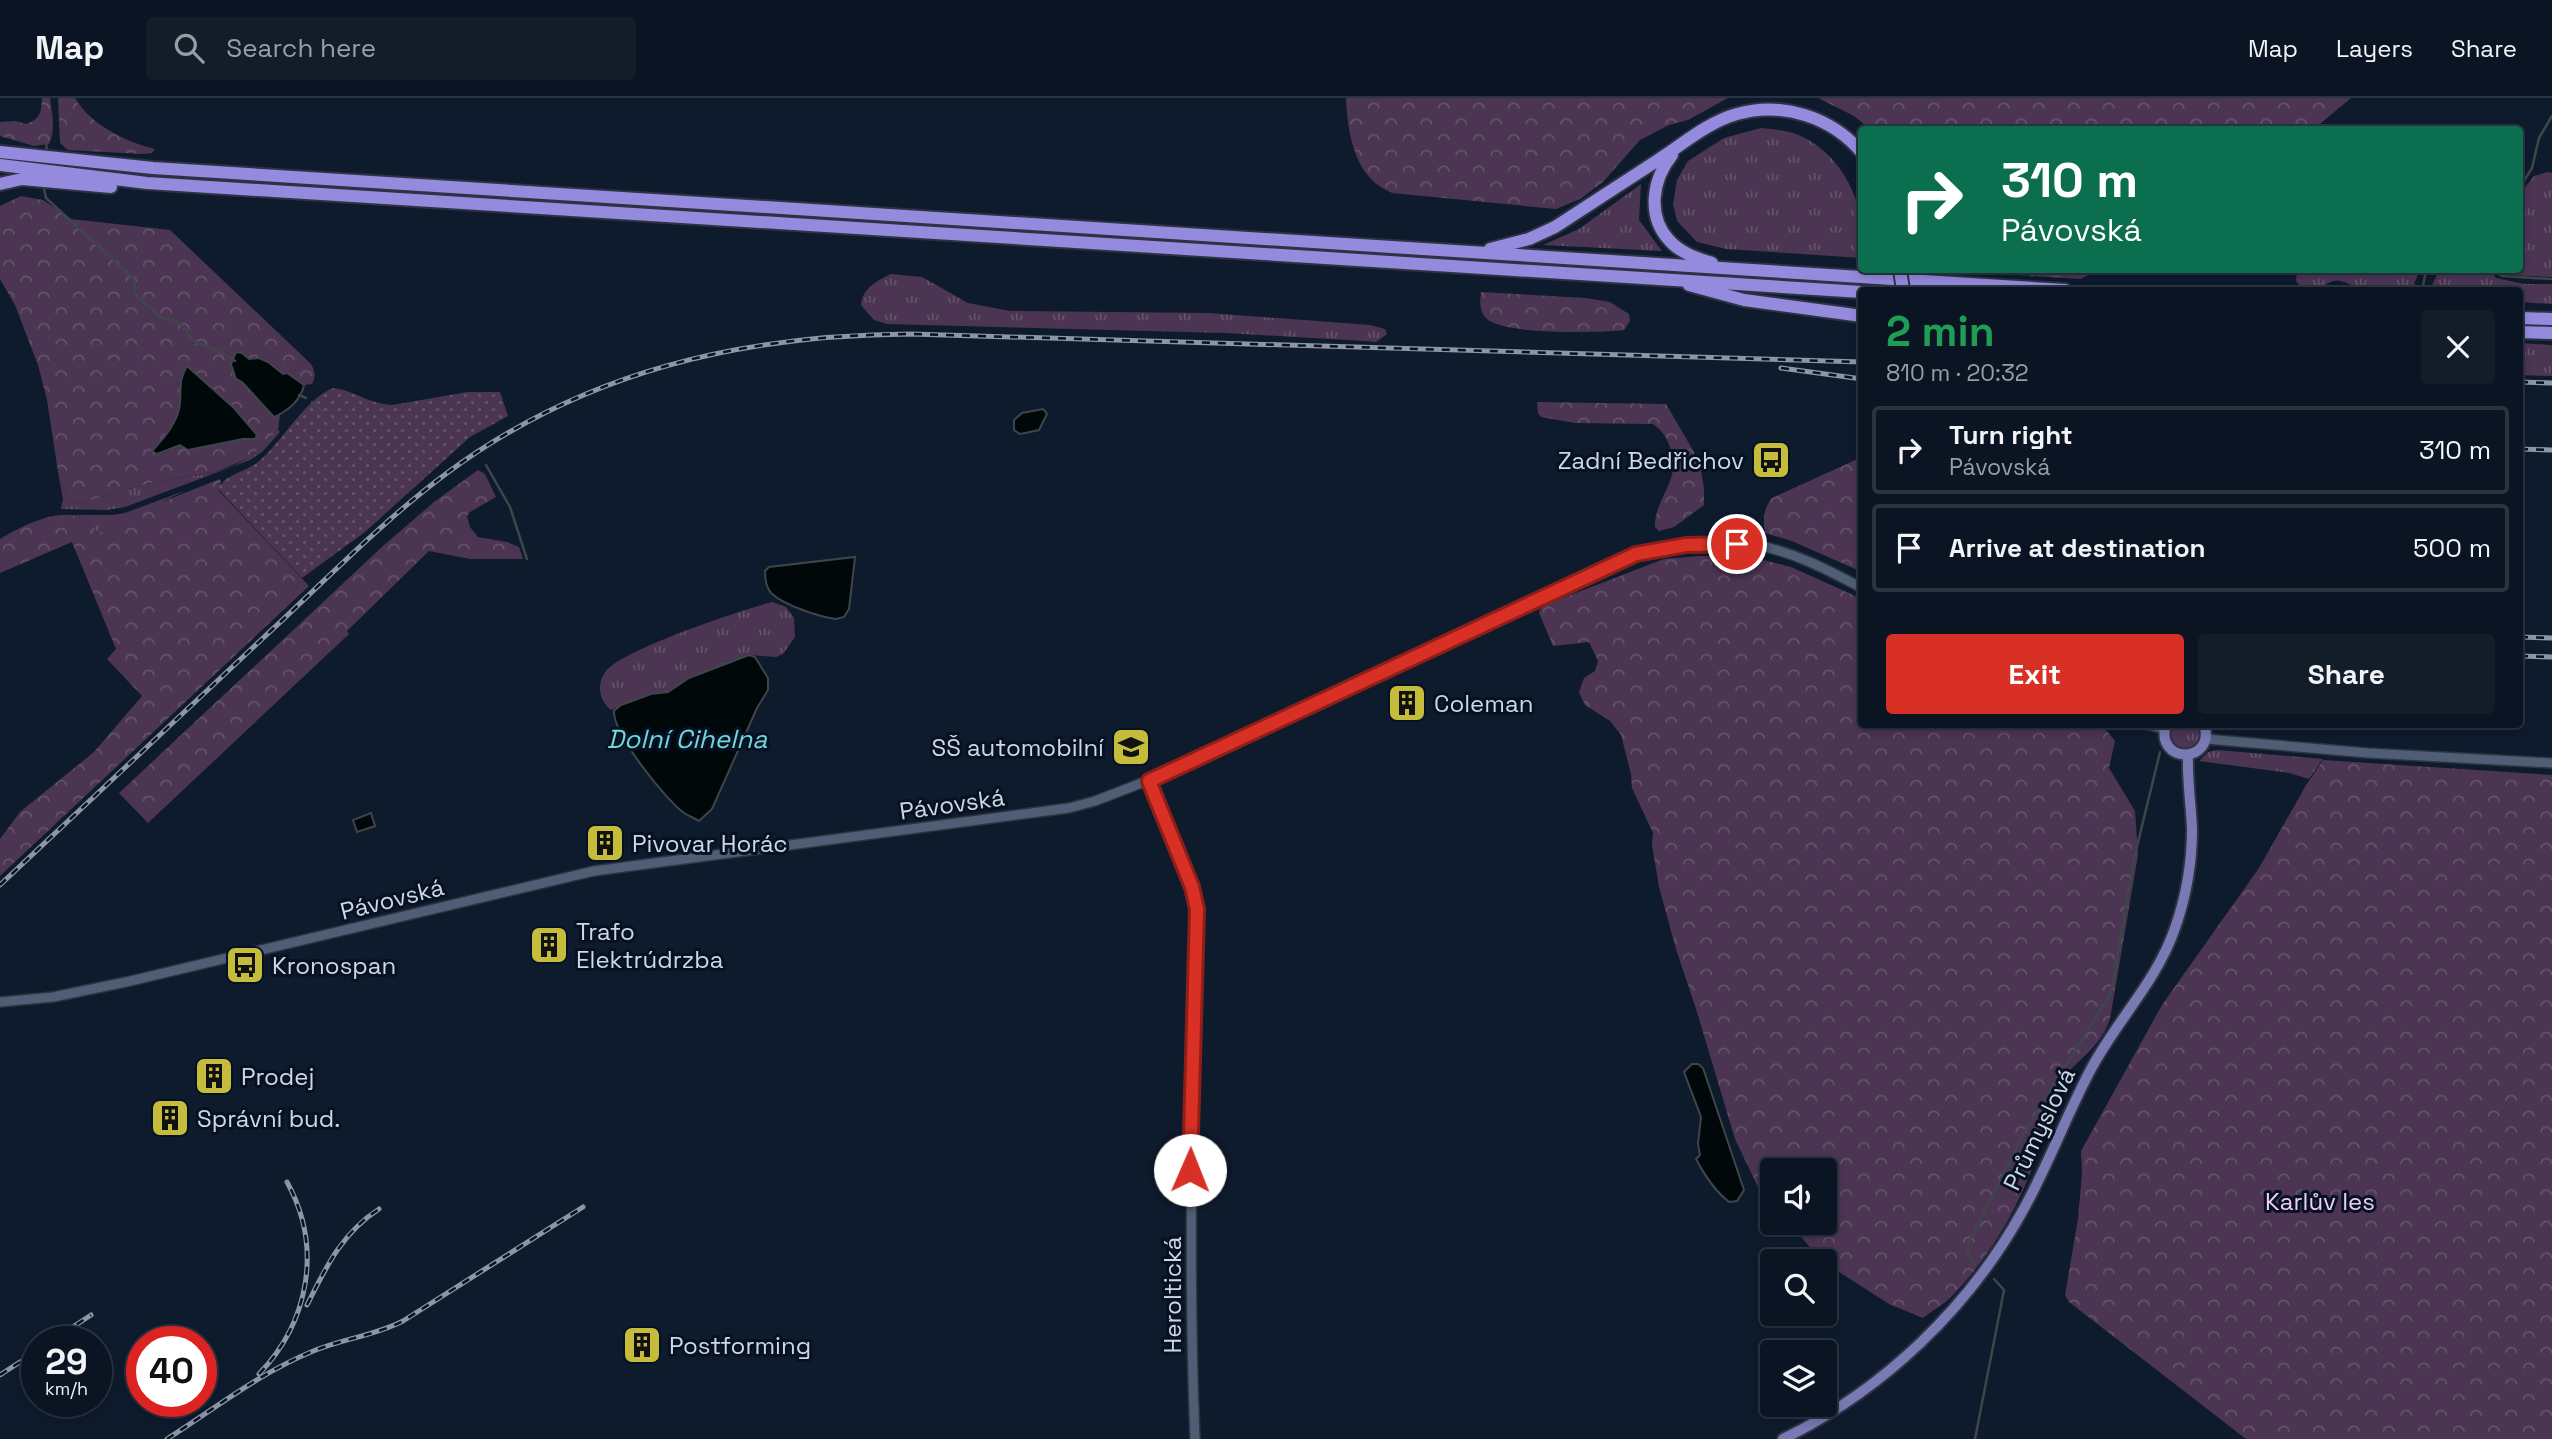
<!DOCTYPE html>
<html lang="en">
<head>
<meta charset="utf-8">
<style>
	:root { --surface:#0a1422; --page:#131d2a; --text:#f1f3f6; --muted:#999ea5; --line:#2a3340; --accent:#d93025 }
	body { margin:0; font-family:"Space Grotesk",sans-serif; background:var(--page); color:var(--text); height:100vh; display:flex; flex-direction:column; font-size:26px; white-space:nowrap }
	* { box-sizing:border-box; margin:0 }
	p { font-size:23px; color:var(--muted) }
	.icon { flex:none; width:38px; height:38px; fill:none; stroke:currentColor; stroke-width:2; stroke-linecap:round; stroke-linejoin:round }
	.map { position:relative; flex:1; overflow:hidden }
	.drawer { position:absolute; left:1858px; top:189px; width:665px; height:441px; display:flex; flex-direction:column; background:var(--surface); border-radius:7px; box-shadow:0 4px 10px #0003,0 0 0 2px var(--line) }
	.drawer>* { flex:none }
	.guide { position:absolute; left:1858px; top:28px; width:665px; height:147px; border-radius:7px; box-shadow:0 4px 10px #0003,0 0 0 2px var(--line); background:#0b6e4f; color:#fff; overflow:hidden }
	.fabs { position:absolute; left:1760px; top:1060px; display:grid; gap:14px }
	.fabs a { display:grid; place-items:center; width:77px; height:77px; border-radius:7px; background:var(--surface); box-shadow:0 4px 10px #0003,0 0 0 2px var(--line); font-size:35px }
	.speed { position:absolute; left:21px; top:1228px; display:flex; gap:14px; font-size:35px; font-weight:700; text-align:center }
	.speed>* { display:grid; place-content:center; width:91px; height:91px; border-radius:50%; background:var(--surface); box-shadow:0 4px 10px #0003,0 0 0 2px var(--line); line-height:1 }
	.speed small { font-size:18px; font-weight:400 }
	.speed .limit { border:10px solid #d22; background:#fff; color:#111 }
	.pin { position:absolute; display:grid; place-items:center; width:60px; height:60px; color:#fff; margin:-30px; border:4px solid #fff; border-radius:50%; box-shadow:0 2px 7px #0007 }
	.me { position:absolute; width:77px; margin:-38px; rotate:1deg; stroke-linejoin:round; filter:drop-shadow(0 0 5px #0008) }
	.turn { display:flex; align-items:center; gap:24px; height:147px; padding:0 28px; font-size:32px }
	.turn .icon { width:91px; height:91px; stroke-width:2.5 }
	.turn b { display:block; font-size:49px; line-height:60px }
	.round { display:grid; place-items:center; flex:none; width:74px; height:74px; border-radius:7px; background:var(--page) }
	.overview { display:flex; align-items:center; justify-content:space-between; height:119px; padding:0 28px }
	h1 { font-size:42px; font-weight:700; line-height:52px; color:#1e9e55 }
	.primary-button { display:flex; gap:14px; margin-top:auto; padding:14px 28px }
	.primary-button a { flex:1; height:80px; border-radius:7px; background:var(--accent); color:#fff; font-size:28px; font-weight:700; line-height:80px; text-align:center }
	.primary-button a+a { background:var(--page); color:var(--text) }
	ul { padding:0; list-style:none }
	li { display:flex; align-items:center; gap:21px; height:88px; margin:0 14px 10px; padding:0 14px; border:4px solid var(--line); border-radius:7px }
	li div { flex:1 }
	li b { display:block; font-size:26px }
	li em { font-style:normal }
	header { display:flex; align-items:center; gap:42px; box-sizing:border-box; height:98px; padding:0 35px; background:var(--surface); border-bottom:2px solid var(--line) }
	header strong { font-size:33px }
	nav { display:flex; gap:38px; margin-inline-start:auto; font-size:24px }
	.search { width:490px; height:63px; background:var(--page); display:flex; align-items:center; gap:18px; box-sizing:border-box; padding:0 24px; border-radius:7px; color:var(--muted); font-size:26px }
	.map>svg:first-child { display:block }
	.grass { fill:url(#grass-tufts) }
	.forest { fill:url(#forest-crowns); fill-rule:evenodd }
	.park { fill:url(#park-dots) }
	.water { fill:#000809; stroke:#3e464a; stroke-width:2 }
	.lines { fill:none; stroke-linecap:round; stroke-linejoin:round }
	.stream { stroke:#3e464a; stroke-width:2.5 }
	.minor-casing { stroke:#2d3342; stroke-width:12 }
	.major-casing { stroke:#2d3342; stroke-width:14 }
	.highway-casing { stroke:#2d3342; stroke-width:16 }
	.minor { stroke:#4f5e74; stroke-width:9 }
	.major { stroke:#7979b4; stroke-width:10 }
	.highway { stroke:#958bde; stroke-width:12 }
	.rail-casing { stroke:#8c96a4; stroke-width:5 }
	.rail { stroke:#061223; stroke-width:2.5; stroke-dasharray:8; stroke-linecap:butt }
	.highway-bridge-casing { stroke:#2d3342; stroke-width:16; stroke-linecap:butt }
	.highway-bridge { stroke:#958bde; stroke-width:12 }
	.route-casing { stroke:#8d1f18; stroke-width:18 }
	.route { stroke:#d93025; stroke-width:12 }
	.labels { text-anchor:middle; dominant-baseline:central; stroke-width:6; stroke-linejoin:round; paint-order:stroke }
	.poi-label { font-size:24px; fill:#ced7e3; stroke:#061223; text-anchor:start }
	.street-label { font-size:24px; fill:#ced7e3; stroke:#061223 }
	.park-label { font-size:24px; fill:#f0cafa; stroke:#061223 }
	.water-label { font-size:26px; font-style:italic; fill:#71d8d9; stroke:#061223 }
</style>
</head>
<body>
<header>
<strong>Map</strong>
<div class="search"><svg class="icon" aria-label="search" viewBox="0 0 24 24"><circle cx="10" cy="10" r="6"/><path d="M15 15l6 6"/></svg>Search here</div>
<nav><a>Map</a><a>Layers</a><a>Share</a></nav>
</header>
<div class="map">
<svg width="2552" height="1341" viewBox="0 0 2552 1341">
	<defs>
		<pattern id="grass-tufts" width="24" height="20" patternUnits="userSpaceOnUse" patternTransform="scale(1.75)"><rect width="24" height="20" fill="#4c3553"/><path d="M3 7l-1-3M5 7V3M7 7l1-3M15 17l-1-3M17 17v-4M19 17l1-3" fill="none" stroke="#65526c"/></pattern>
		<pattern id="forest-crowns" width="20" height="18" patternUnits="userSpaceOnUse" patternTransform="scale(1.75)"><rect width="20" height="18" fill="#4c3553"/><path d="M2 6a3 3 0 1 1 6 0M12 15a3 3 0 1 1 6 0" fill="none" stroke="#65526c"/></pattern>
		<pattern id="park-dots" width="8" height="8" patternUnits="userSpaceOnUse" patternTransform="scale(1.75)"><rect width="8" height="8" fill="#4c3553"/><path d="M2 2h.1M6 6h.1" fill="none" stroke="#65526c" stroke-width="1.8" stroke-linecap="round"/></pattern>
	</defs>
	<rect width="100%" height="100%" fill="#0e1b2d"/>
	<g class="grass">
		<path d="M 1761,30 C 1771,31 1783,32 1793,35 C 1832,48 1857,88 1862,127 C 1863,138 1862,150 1862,160 L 1726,151 L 1697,144 L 1677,123 L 1673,106 L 1677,82 L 1688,63 L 1724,40 Z"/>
		<polygon points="2548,74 2552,75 2552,179 2505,177 2495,172 2520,172 2520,96 2534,78"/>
		<polygon points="1641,86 1639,122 1662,153 1543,147 1579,131"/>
		<path d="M 2297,172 L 2420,172 L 2414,186 L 2430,192 L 2439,172 L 2490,172 L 2496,180 L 2524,186 L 2552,186 L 2552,206 L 2520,204 L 2520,192 L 2360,192 C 2339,181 2337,178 2318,192 L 2303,192 L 2296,183 Z"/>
		<path d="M 891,176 L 922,179 L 968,205 L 1010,213 L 1208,215 L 1370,227 L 1385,231 L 1387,236 L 1376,244 L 1365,243 L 1225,235 L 887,226 L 874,222 L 861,207 C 863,189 877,183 891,176 Z"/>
		<polygon points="2520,245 2552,247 2552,278 2520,277"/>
		<polygon points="278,332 280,334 262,354 250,362 125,409 107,412 61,411 63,401 59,380 69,403 81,405 158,383 213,375 233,368 249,360"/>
		<polygon points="184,393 97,436 92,425 74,417 113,417 125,415"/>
		<path d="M 772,504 L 786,509 L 794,520 L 795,539 L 783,556 L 776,559 L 749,557 L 689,580 L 668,594 L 651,596 L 611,612 C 599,602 596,586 606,573 C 624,551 739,513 772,504 Z"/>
		<polygon points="2173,627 2197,627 2200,635 2198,645 2185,652 2176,648 2170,640"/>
		<polygon points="2217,652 2323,661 2309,681 2289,675 2199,663 2208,654"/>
	</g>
	<g class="forest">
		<path d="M 42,0 L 50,0 C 52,15 56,33 49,46 L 34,48 L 0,38 L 0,24 L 16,23 L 26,26 C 41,21 41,14 42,0 Z"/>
		<path d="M 58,0 L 75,0 C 91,27 126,44 155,51 L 152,55 L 142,56 L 68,52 L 60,45 Z"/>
		<path d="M 1346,0 L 1728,0 L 1688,22 L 1669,27 L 1640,42 L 1603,84 L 1580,101 L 1556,111 L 1392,95 C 1386,92 1378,88 1373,83 C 1352,63 1347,27 1346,0 Z"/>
		<polygon points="1818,0 2351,0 2314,31 1871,32 1854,18"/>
		<path d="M 21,98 L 43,102 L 71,121 L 170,132 L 311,266 C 315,273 316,278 312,286 L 304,287 L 287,275 L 283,276 C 272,267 264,260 249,261 L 242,255 L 242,284 L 274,319 L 280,317 L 278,332 L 249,360 L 213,375 L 158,383 L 81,405 L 69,403 L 59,380 L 47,302 L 38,267 L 15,207 L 0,181 L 0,108 ZM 187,268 L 234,310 L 257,337 L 255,341 L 244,341 L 188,352 L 180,347 L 163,355 L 155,355 L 153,352 C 164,340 179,323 180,305 C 181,290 178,281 187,268 Z"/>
		<polygon points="1950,172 2097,172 2081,181 1951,173"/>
		<path d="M 1481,194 L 1586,200 L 1610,204 L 1629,216 L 1630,223 L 1624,232 C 1600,235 1500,237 1486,220 C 1479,212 1480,204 1481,194 Z"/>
		<path d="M 1537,304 L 1666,306 L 1694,354 L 1695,360 L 1699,361 L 1704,390 L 1704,407 L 1674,429 L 1659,433 L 1655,429 C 1654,401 1682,381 1671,352 C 1667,340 1663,333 1653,326 L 1575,325 L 1541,319 L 1538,315 Z"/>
		<path d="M 1862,359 L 1862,474 L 1792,443 L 1765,435 C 1763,422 1763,412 1772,400 Z"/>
		<polygon points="478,372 485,376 496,399 470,414 467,418 470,429 478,439 507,444 519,449 523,461 470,461 429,453 347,533 349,536 148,725 119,695 383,448 434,404"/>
		<path d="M 220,381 L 221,383 L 218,392 L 309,488 L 0,778 L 0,741 L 20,714 L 94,654 L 142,598 L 107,561 L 116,551 L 72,444 L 0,475 L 0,441 C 19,430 47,415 70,417 C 77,417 85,422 92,425 L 97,436 L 149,409 Z"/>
		<path d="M 1701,458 L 1752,459 L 1791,469 L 1862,501 L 1862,626 L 2102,627 L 2115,643 L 2109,670 L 2135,713 L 2138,757 L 2110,921 C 2097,959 2061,969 2049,1001 C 2045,1013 2046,1027 2043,1039 C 2025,1098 1996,1152 1953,1197 C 1945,1206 1933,1212 1923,1220 L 1889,1206 L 1822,1163 L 1789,1125 L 1825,1125 L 1825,1073 L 1773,1073 L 1773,1107 L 1759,1091 L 1735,1041 L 1697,914 L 1676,851 L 1659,789 L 1652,747 L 1653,735 L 1632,690 L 1631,676 L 1621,637 L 1610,623 L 1585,607 L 1579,594 L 1584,580 L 1595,573 L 1598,563 L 1589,544 L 1553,548 L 1539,515 L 1542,508 L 1664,461 Z"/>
		<polygon points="2323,662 2552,677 2552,1341 2246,1341 2069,1204 2065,1197 2078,1121 2082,1075 2081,1053 2162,907 2259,770 2305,689"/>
	</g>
	<path class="park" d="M 334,290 C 354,293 370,306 392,307 L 468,294 L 500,294 L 508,318 L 470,339 L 365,434 L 302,480 L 218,391 C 225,376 245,374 258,364 C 280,347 308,297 334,290 Z"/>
	<g class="water">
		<path d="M 236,254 L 242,255 L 249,261 L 259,260 L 268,264 L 283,276 L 287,275 L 304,287 C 301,302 288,313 274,319 L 242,284 L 236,281 L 231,266 Z"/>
		<path d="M 187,268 L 234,310 L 257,337 L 255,341 L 243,341 L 188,352 L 180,347 L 157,356 L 152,353 C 164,340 179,323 180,305 C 181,290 179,281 187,268 Z"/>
		<polygon points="1043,311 1047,316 1039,332 1020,336 1014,332 1014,322 1022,315"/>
		<path d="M 855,459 L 849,511 L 844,519 L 836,521 C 820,519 783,507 771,495 C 766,489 765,481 765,473 L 769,469 Z"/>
		<path d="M 749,557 L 755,559 L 768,580 L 768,592 L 757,610 L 712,711 L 699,723 C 694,720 689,718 684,715 C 665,701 613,636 614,613 L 621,607 L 651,596 L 668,594 L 689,580 Z"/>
		<polygon points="371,715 375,728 357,734 353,722"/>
		<path d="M 1692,966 L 1698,966 L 1703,970 L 1744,1092 L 1737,1103 L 1729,1104 C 1714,1092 1705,1078 1696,1061 L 1700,1057 L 1698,1046 L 1701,1019 L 1684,974 Z"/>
	</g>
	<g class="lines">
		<g class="stream">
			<polyline points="46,41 47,55"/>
			<polyline points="43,86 46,100 134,181 135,196 160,219 176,223 183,228 191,241 197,245 225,256 235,263"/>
			<polyline points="2520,89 2532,70 2539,40 2552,18"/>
			<polyline points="2493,172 2502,178 2552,181"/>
			<polyline points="2032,178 2033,172"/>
			<polyline points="2423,188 2426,172"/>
			<polyline points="299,297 306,300"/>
			<polyline points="312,304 323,314"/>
			<polyline points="486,367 510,409 527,461"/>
			<polyline points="1974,1166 1968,1154 1968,1146 2025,1033 2111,895 2134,761 2160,654"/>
			<polyline points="1975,1341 2004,1192 1994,1181"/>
		</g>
		<defs>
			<g id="minor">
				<polyline points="2145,626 2164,631"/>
				<polyline points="2206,641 2368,655 2552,665"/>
				<path d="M 1149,683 C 1168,730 1195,779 1198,830 C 1192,1001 1188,1170 1195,1341"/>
				<path d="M 0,904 L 53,899 L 126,884 L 594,773 L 1069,710 L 1095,703 L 1170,674 L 1636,456 C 1675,449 1717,440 1756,447 C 1794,454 1828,472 1862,490"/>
			</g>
			<g id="major">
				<path d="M 2166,626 C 2154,667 2217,666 2204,626"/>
				<path d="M 1783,1341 C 1883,1292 1968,1211 2022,1114 C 2048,1068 2066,1018 2091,971 C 2117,922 2157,883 2175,830 C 2186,799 2192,764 2192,731 C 2191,706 2187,682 2188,657"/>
			</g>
			<g id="highway">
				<polyline points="0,54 153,70 2065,192"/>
				<path d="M 1672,57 C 1652,82 1647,118 1669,142 C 1680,155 1697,160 1712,165"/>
				<polyline points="0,67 147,85 1862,194"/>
				<polyline points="0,86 22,81 111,89"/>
				<path d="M 1490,151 L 1529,141 L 1555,129 C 1589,107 1624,84 1658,62 C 1683,46 1708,24 1737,16 C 1782,3 1832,19 1862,55"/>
				<polyline points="1689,187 1744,202 1862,218"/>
				<polyline points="2520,220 2552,221"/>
				<polyline points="2520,234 2552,235"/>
			</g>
		</defs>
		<use href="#minor" class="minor-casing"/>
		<use href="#major" class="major-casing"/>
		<use href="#highway" class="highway-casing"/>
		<use href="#minor" class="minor"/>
		<use href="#major" class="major"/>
		<use href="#highway" class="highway"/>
		<defs>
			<g id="rail">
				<polyline points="1781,270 1862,281"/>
				<polyline points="2520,284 2552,285"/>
				<polyline points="2520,351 2552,352"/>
				<polyline points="2520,539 2552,540"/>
				<polyline points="2520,558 2552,559"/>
				<path d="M 0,787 C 87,705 175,623 262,541 C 323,485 381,424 447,375 C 585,273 742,237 911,236 L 1862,264"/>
				<path d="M 307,1207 C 326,1169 342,1135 379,1111"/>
				<polyline points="50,1244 91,1217"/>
				<path d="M 259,1276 C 309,1224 323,1149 287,1084"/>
				<polyline points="0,1277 37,1253"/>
				<path d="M 167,1341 C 214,1311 260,1275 311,1254 C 341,1241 374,1238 403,1223 L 583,1109"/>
			</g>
		</defs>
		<use href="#rail" class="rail-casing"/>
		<use href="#rail" class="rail"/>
		<defs>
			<polyline id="highway-bridge" points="1900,172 1903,192"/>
		</defs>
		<use href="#highway-bridge" class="highway-bridge-casing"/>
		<use href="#highway-bridge" class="highway-bridge"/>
	</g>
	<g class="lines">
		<defs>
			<polyline id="route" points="1190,1072 1197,811 1192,789 1149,683 1636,456 1686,447 1737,446"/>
		</defs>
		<use href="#route" class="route-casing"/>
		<use href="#route" class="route"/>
	</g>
	<defs>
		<symbol id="bus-square" viewBox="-11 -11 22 22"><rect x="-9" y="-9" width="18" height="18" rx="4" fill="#c6bc3c" stroke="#061223"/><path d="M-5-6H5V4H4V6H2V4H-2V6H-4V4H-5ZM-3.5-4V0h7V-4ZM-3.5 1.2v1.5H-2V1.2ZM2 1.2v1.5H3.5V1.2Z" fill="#111"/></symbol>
		<symbol id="building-square" viewBox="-11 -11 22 22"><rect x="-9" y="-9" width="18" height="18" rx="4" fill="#c6bc3c" stroke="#061223"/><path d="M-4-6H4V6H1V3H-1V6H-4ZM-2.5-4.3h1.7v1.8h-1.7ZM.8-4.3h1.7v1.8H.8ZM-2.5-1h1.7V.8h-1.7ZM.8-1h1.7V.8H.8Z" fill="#111"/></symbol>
		<symbol id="university-square" viewBox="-11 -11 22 22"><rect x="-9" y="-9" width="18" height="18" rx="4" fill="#c6bc3c" stroke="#061223"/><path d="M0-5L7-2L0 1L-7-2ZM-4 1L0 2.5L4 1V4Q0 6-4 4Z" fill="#111"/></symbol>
	</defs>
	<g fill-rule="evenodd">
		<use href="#bus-square" x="1749" y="340" width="44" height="44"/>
		<use href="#building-square" x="1385" y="583" width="44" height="44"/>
		<use href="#university-square" x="1109" y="627" width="44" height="44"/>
		<use href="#building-square" x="583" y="723" width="44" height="44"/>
		<use href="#building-square" x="527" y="825" width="44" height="44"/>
		<use href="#bus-square" x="223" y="845" width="44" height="44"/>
		<use href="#building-square" x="192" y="956" width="44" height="44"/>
		<use href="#building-square" x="148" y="998" width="44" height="44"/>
		<use href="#building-square" x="620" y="1225" width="44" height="44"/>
	</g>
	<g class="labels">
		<g class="poi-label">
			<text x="1744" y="362" text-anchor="end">Zadní Bedřichov</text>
			<text x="1434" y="605">Coleman</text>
			<text x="1104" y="649" text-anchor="end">SŠ automobilní</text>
			<text x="632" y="745">Pivovar Horác</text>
			<text x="576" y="833">Trafo<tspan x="576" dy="28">Elektrúdrzba</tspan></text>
			<text x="272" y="867">Kronospan</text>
			<text x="241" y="978">Prodej</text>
			<text x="197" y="1020">Správní bud.</text>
			<text x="669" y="1247">Postforming</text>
		</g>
		<g class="street-label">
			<text transform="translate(952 706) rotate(-8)">Pávovská</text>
			<text transform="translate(392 801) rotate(-14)">Pávovská</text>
			<text transform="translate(2039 1031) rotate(-64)">Průmyslová</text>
			<text transform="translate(1172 1197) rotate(-90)">Heroltická</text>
		</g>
		<g class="park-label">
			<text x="2320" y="1103">Karlův les</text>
		</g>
		<g class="water-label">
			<text x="687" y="641">Dolní Cihelna</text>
		</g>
	</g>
</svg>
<div class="fabs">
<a><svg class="icon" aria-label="sound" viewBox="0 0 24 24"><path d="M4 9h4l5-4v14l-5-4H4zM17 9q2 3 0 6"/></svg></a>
<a><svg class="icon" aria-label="search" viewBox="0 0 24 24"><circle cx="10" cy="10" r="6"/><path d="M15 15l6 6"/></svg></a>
<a><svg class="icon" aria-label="layers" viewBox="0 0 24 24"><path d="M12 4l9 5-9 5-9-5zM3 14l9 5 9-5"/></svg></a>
</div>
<div class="speed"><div>29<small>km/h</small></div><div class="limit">40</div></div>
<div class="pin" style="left:1737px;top:446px;background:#d93025"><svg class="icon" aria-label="arrive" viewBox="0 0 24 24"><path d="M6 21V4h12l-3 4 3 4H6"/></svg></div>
<svg class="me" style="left:1190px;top:1072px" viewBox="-20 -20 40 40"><circle r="19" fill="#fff"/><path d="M0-13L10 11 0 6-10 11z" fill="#d93025"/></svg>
<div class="guide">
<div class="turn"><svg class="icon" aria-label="right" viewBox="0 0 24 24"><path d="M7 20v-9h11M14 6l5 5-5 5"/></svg><div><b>310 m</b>Pávovská</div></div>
</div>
<section class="drawer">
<div class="overview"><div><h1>2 min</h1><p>810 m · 20:32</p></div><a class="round"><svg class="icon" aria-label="close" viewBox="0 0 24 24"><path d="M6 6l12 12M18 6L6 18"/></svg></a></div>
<ul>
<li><svg class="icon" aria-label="right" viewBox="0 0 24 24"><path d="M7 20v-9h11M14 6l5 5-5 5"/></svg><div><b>Turn right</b><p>Pávovská</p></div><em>310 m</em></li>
<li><svg class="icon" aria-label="arrive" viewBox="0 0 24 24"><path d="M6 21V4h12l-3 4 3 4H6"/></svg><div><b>Arrive at destination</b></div><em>500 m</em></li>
</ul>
<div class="primary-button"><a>Exit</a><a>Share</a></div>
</section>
</div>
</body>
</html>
